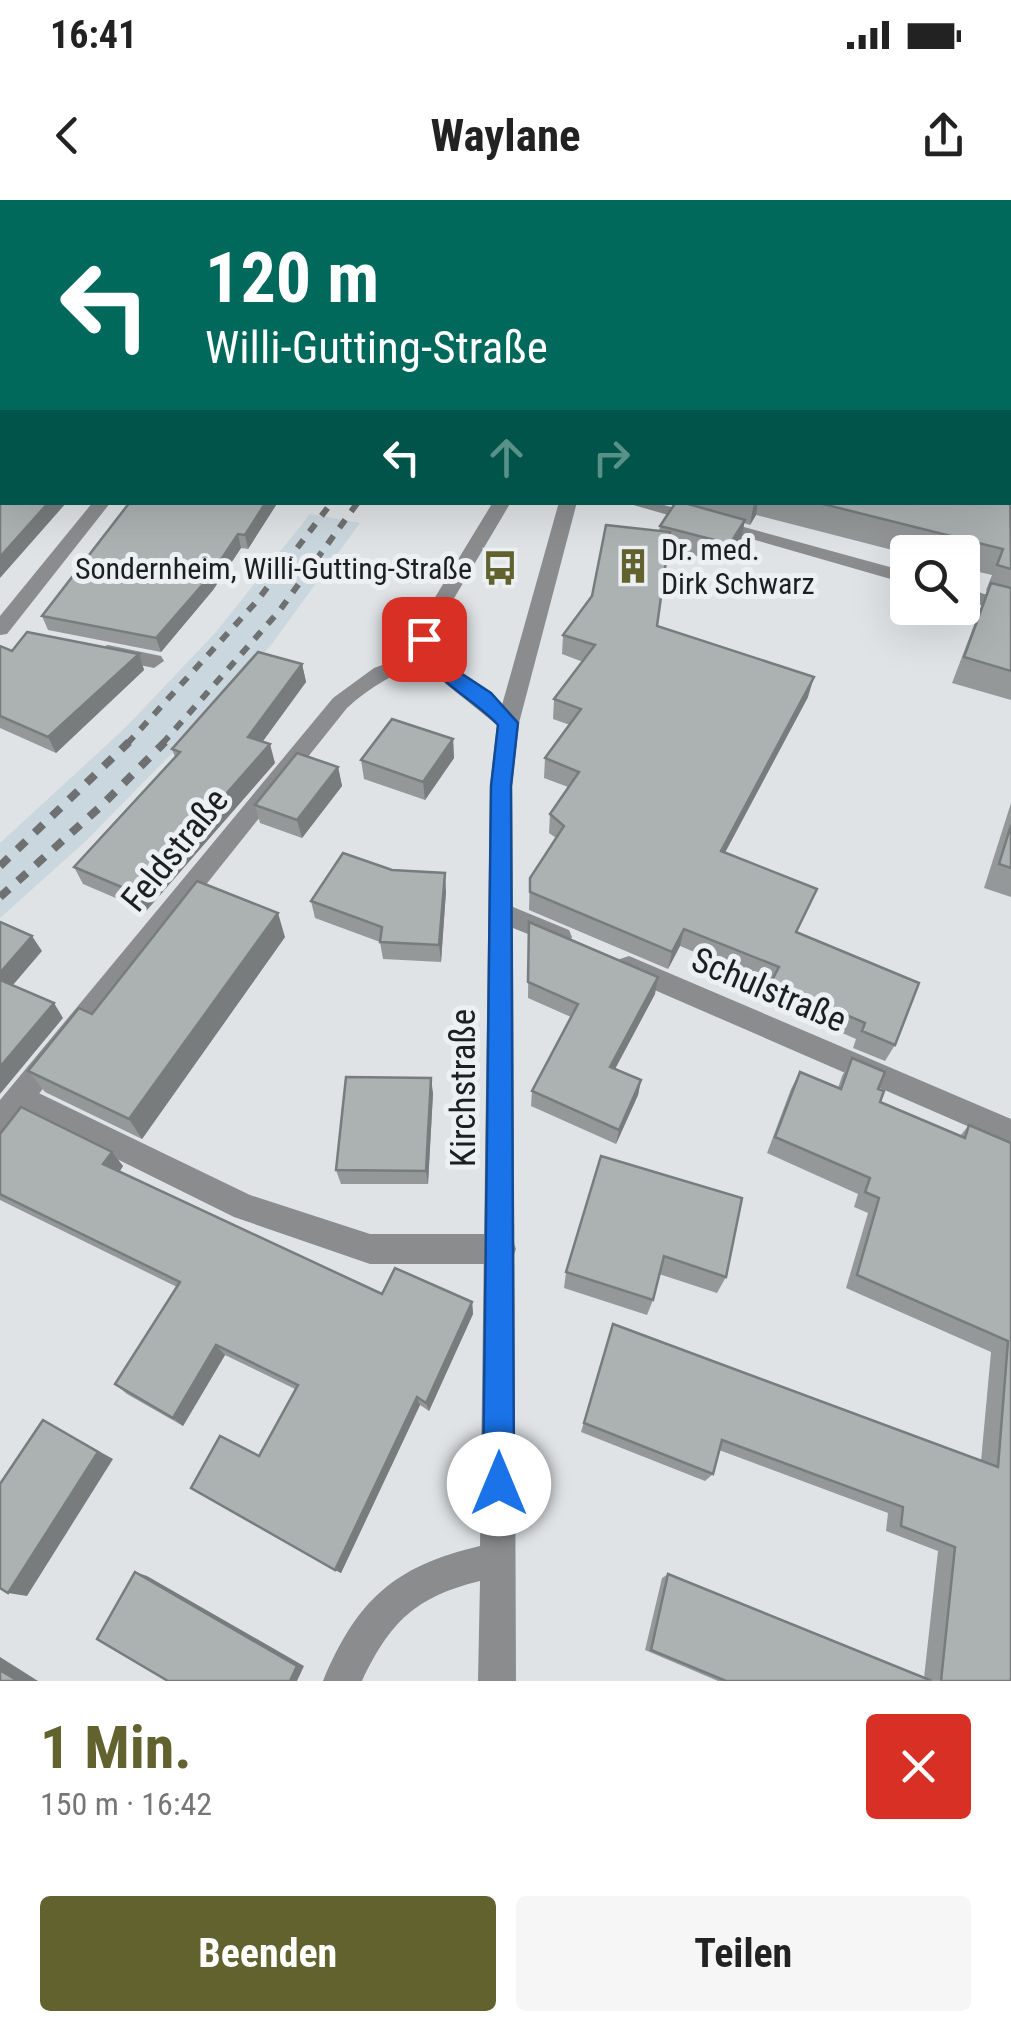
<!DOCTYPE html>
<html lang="de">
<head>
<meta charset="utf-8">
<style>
	:root { --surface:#fff; --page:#f6f6f6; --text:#222; --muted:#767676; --accent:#62622f }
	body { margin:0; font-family:"Roboto Condensed",sans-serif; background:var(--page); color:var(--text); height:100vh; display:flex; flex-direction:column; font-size:38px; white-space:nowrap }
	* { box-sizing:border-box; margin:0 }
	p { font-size:32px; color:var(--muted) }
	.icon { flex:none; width:55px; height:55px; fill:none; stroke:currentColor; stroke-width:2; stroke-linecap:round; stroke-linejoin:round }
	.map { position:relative; height:1481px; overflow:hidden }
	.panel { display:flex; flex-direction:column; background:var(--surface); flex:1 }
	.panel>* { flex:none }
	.guide { position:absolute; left:0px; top:0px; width:1012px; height:305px; box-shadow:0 10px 40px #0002; background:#00695c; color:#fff; overflow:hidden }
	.buttons { position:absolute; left:890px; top:335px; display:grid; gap:20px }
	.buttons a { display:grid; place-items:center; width:90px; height:90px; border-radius:10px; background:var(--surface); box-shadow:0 10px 40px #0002; font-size:50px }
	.pin { position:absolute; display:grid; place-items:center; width:85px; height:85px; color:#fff; margin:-42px; border-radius:20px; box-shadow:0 5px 15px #0006 }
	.me { position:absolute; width:110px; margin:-55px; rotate:0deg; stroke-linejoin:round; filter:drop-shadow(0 0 8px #0008) }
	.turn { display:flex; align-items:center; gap:35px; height:210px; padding:0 40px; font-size:45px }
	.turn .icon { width:130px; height:130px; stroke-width:2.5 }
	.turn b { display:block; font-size:70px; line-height:85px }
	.lanes { display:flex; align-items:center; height:95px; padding:0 40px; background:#0003; justify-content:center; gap:50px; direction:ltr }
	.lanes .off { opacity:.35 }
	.round { display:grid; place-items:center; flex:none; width:105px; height:105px; border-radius:10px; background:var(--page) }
	.overview { display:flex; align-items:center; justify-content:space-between; height:170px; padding:0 40px }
	h1 { font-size:60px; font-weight:700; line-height:75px; color:var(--accent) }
	.action { display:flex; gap:20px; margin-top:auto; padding:20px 40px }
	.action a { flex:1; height:115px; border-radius:10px; background:var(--accent); color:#fff; font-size:40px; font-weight:700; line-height:115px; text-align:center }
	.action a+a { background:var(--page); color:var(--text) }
	.status { display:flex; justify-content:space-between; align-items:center; height:70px; padding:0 50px; background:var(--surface); direction:ltr }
	.status svg { height:28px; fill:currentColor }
	header { display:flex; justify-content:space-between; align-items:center; height:130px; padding:0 40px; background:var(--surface); font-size:45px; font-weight:700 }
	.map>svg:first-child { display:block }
	.built { fill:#cbd7de }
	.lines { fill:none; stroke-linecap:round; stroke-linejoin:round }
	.lane { fill:#8b8c8d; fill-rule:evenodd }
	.street { fill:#8b8c8d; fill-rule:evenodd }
	.secondary { fill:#626365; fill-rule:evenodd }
	.rail-far1 { stroke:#6e7072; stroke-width:6; stroke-dasharray:10 10; stroke-linecap:butt }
	.rail { stroke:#6e7072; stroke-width:8; stroke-dasharray:12 12; stroke-linecap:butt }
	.wall { fill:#949899 }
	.shaded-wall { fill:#787c7d }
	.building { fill:#acb1b2; stroke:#787c7d; stroke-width:2.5 }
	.route { fill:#1a73e8; stroke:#114b97; stroke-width:2.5 }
	.labels { text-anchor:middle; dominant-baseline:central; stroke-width:10; stroke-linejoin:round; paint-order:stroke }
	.far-poi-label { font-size:30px; fill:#1d1e1f; stroke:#ecf0f3; text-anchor:start }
	.street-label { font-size:35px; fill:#1d1e1f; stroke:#ecf0f3 }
</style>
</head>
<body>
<div class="status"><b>16:41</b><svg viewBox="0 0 49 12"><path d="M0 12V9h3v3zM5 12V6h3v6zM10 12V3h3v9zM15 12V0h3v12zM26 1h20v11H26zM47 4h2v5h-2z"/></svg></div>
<header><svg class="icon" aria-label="back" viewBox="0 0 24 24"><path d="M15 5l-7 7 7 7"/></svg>Waylane<svg class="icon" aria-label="share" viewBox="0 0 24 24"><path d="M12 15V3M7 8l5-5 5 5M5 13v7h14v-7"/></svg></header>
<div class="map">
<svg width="1011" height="1481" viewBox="0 0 1011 1481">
	<rect width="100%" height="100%" fill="#dfe3e6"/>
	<polygon class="built" points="310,314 360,323 271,445 179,546 86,641 0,718 0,643 126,527 216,432"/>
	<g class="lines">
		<polygon class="lane" points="20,884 250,995 370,1034 501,1034 512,1038 516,1049 512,1060 501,1064 370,1064 234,1017 10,906 6,897 10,888"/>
		<g class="street">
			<rect x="0" y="13" width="2" height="8"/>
			<polygon points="93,302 111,302 7,434 0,435 0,416"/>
			<path d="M 493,302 L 511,302 L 440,422 C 435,466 472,481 502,505 L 559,302 L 577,302 L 519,523 L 512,586 L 513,707 L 569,730 L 572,737 L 569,744 L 560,747 L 513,728 L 516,1481 L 478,1481 L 480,1381 C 415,1397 390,1422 362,1481 L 323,1481 C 357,1400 394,1366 480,1346 L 490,586 L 497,525 L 446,484 L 427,462 C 396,472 371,486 347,508 L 10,930 L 0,934 L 0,900 L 333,498 L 374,468 L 421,451 L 420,422 Z"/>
			<polygon points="623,302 653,302 908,372 908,384"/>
			<polygon points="962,388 1011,401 1011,413 962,400"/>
			<polygon points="108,445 161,456 164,461 154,468 101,457 101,447"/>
			<polygon points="629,756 1011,919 1011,945 620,775 616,767 620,759"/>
		</g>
		<polygon class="secondary" points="2,25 2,34 0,35 0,26"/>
		<g class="rail-far1">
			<polyline points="127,544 257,401 332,302"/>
			<polyline points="162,544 280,410 358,302"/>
		</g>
		<g class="rail">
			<polyline points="0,666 129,542"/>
			<polyline points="0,697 99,608 165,542"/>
		</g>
	</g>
	<g class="wall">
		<polygon points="120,0 406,0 406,2 128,2"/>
		<polygon points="1011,289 1011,500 952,483 987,391 986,390 992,375 962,368 962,352 908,354 756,315 750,325 744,323 741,340 726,364 667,348 657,426 808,497 725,653 817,689 797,732 895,845 885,861 853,848 856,839 765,799 771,784 680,746 668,769 529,710 530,678 556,638 549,633 550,614 568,587 544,578 545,558 570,525 553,519 554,499 583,462 562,454 563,435 659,331 660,326 684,302 1010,302"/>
		<polygon points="278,302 248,349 241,348 213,390 161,452 48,430 42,416"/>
		<polygon points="0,446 12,451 139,454 144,470 56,553 0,528"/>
		<polygon points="302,464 306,482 262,542 275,563 146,711 83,684 74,667 175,557 172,549"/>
		<polygon points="453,539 454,558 425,600 364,579 361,560"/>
		<polygon points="338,567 342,586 302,638 260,623 255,605"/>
		<polygon points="1011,603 1011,697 984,688"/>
		<polygon points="446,691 441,762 383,759 380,742 315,718 311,701"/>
		<polygon points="529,722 655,794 615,869 641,880 638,895 616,944 531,906 532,891 571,817 528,798"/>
		<polygon points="285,737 142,939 45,892 28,871 92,814"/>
		<polygon points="852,858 878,889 880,902 960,936 969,925 1011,943 1011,1481 718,1481 645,1450 662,1378 668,1374 924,1478 938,1351 886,1331 888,1313 719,1250 713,1274 705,1281 581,1232 613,1124 981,1261 991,1152 846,1088 868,1013 854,1007 858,994 767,953 791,889 800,872 838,888 842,876"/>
		<polygon points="433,893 428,984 341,984 336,970"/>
		<polygon points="0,934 112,952 123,966 119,972 382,1094 472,1102 473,1114 429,1211 420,1205 341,1373 191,1288 259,1256 295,1189 225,1155 183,1226 127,1194 115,1184 177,1087 0,1000"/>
		<polygon points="601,956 726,1077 717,1093 659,1074 653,1100 647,1115 564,1088 566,1072"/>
	</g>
	<g class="shaded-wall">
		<polygon points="49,302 67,302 0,378 0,357"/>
		<polygon points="266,302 278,302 248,349 245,335"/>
		<polygon points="754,302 758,302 756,315 750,325"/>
		<polygon points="745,320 741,340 726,364 730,344"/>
		<polygon points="238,334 241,348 213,390 161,452 156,438"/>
		<polygon points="139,454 144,470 56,553 48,537"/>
		<polygon points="302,464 306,482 253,555 248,537"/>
		<polygon points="814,477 808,497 716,669 721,651"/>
		<polygon points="453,539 454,558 425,600 423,582"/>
		<polygon points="270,544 275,563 146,711 138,694"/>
		<polygon points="338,567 342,586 302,638 297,620"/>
		<polygon points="445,673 446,691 441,762 439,745"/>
		<polygon points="278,713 285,737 142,939 129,919"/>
		<polygon points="684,729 680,746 668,769 672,752"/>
		<polygon points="32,736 42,751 7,792 0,784 0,773"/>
		<polygon points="658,777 655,794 608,882 610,867"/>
		<polygon points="54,803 63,818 0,894 0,867"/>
		<polygon points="431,878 433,893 428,984 426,971"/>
		<polygon points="641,880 638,895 616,944 619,930"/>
		<polygon points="112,952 123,966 115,979 103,964"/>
		<polygon points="472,1102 473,1114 429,1211 426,1203"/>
		<polygon points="216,1145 225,1155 183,1226 173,1218"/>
		<polygon points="417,1197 420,1205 341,1373 335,1370"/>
		<polygon points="43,1220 113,1259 27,1396 8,1393"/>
		<polygon points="135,1372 147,1376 304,1466 297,1481 290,1481"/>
		<polygon points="0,1457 38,1481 18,1481 0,1470"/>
	</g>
	<g class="building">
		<polygon points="153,0 399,0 395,2 161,2"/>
		<polygon points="671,0 821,0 819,2 678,2 679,1"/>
		<polygon points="2,63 2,302 49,302 0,357 0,64"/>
		<polygon points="1010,289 1011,369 997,365 1003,349 815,302 1010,302"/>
		<polygon points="130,302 266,302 245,335 238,334 210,376 156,438 42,416"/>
		<polygon points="676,302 681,302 745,320 730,344 660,326"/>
		<polygon points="606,325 670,332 657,426 814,477 721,651 817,689 796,732 919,783 895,845 862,831 865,823 771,782 779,767 684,729 672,752 530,692 530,678 564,626 550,614 579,572 545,558 581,509 554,499 595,445 563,435 592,396"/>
		<polygon points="991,383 1011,388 1011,471 964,457"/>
		<polygon points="27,432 139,454 48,537 0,516 0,446 12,451"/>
		<polygon points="258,452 302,464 248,537 270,544 138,694 74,667 180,552 172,549"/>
		<polygon points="392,519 453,539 423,582 361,560"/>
		<polygon points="297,553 338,567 297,620 255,605"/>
		<polygon points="1011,625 1011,668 999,664"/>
		<polygon points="343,653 392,670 445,673 439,745 380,742 382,727 311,701"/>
		<polygon points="197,681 278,713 129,919 28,871 79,808 92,814"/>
		<polygon points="0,722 32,736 0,773"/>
		<polygon points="529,722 658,777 610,867 641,880 619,930 532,891 578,804 528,782"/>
		<polygon points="0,780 54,803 0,867"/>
		<polygon points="852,858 885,872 878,889 884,891 880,902 965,938 969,925 1011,943 1011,1481 941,1481 955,1347 901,1326 903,1307 722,1240 713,1274 584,1223 613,1124 998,1267 1008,1141 857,1075 879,998 865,992 870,978 775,937 800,872 841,889"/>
		<polygon points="346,877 431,878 426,971 336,970"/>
		<polygon points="21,907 112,952 103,964 382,1094 395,1068 472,1102 426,1203 417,1197 335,1370 191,1288 220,1236 259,1256 298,1185 216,1145 173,1218 115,1184 180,1082 0,994 0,934"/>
		<polygon points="601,956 742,998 726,1077 664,1056 653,1100 566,1072"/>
		<polygon points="43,1220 98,1252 8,1393 0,1388 0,1284"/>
		<polygon points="135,1372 297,1466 290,1481 168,1481 97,1439"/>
		<polygon points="668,1374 932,1481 726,1481 651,1450"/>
		<polygon points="0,1470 18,1481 0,1481"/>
	</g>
	<path class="route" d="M 424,433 L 431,435 L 447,464 L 491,493 L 518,523 L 511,586 L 514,1284 L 510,1295 L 499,1300 L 488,1295 L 483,1284 L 491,586 L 498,525 C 471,496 426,478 415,439 Z"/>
	<defs>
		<symbol id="building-bare" viewBox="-9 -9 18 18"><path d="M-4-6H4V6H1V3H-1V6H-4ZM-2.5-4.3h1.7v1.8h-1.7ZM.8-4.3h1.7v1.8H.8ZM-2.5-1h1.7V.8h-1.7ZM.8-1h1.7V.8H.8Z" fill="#62622f" stroke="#ecf0f3" stroke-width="2.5" paint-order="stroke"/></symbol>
		<symbol id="bus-bare" viewBox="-9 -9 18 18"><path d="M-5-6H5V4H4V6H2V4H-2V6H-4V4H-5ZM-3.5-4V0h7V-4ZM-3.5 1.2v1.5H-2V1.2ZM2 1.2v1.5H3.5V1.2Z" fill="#62622f" stroke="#ecf0f3" stroke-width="2.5" paint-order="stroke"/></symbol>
	</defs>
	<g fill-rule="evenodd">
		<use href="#building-bare" x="608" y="341" width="50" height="50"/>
		<use href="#bus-bare" x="475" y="343" width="50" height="50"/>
	</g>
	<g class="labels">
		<g class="far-poi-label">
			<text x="661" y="349">Dr. med.<tspan x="661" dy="34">Dirk Schwarz</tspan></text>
			<text x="472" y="368" text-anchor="end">Sondernheim, Willi-Gutting-Straße</text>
		</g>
		<g class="street-label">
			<text transform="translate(175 650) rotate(-51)">Feldstraße</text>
			<text transform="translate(769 790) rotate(23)">Schulstraße</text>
			<text transform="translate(463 888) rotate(-90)">Kirchstraße</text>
		</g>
	</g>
</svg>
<div class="buttons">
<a><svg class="icon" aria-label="search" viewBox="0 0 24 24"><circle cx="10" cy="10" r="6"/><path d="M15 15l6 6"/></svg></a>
</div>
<div class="pin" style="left:424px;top:439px;background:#d93025"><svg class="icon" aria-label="arrive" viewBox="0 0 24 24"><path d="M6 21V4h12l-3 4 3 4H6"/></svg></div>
<svg class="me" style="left:499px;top:1284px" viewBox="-20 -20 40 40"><circle r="19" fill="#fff"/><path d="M0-13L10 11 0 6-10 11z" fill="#1a73e8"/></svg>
<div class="guide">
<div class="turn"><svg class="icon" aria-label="left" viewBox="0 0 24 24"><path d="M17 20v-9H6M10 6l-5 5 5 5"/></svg><div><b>120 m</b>Willi-Gutting-Straße</div></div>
<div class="lanes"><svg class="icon" aria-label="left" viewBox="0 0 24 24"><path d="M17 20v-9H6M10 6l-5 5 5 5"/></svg><svg class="icon off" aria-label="ahead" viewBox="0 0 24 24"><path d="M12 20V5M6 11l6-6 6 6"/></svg><svg class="icon off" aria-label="right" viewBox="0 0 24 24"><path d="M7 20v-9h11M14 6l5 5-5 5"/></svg></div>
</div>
</div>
<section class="panel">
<div class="overview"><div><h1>1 Min.</h1><p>150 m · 16:42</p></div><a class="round" style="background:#d93025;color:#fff"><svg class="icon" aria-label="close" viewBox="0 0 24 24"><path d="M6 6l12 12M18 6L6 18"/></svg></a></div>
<div class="action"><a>Beenden</a><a>Teilen</a></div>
</section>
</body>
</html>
